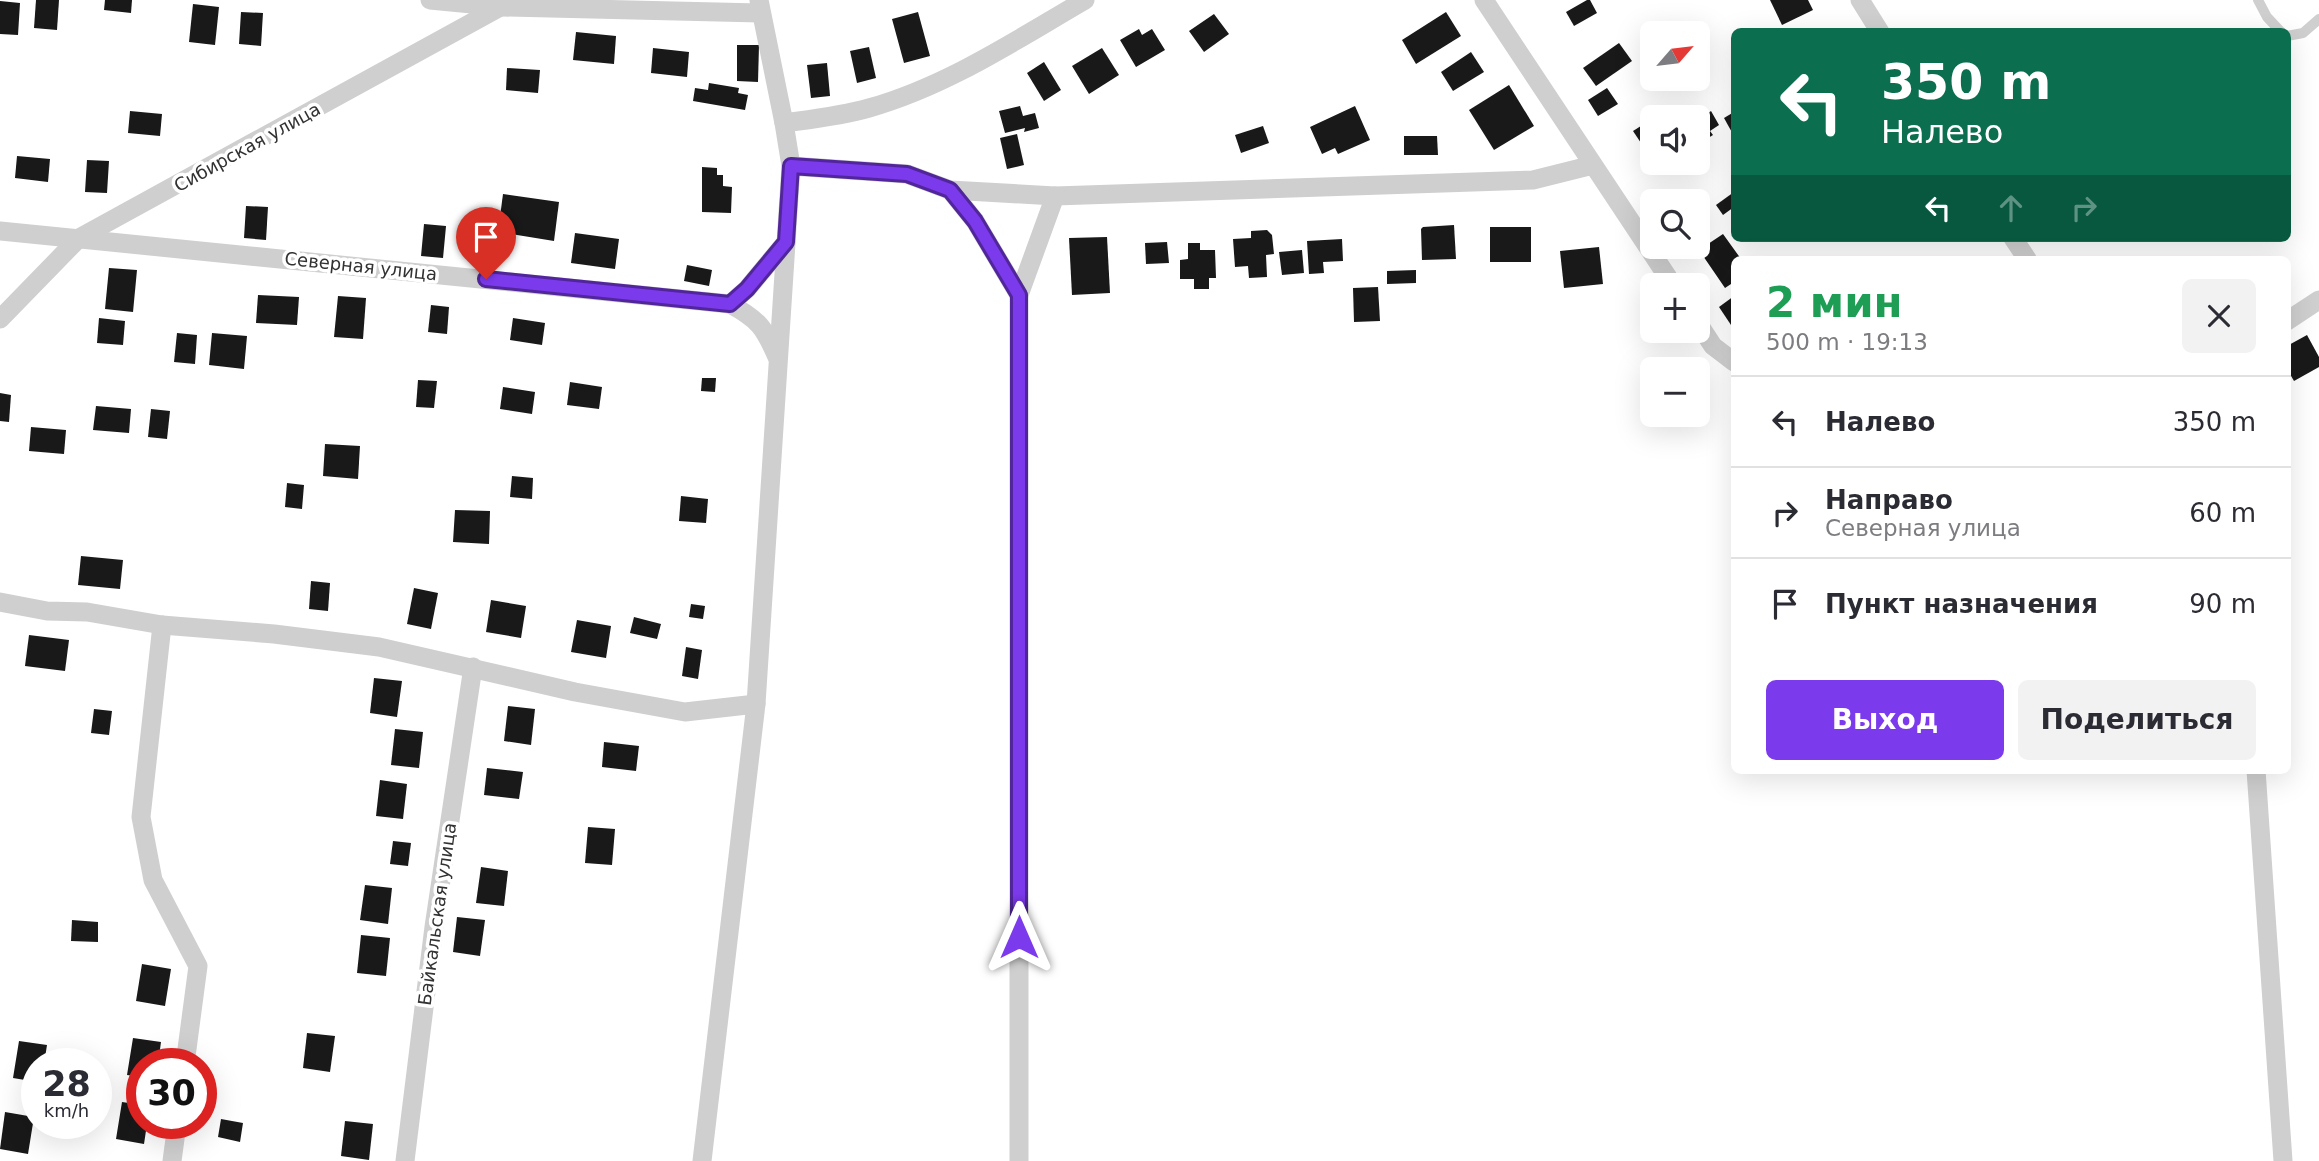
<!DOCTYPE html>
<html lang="ru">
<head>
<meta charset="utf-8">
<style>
	:root { --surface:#fff; --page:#f2f2f3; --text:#2b2b33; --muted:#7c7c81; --line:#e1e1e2; --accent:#7c3aed }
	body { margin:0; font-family:"DejaVu Sans",sans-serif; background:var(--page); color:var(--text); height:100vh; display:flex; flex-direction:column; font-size:26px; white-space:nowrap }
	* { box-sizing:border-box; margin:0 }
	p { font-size:23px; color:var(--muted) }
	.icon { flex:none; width:38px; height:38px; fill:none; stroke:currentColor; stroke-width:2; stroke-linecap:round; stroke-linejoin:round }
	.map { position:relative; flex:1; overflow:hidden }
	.side { position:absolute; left:1731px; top:256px; width:560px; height:518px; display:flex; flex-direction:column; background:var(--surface); border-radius:10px; box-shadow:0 7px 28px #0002 }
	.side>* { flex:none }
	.hud { position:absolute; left:1731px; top:28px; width:560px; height:214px; border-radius:10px; box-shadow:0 7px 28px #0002; background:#0b6e4f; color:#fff; overflow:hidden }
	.needle { width:46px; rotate:62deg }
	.buttons { position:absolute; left:1640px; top:21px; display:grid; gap:14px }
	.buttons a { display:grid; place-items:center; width:70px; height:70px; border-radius:10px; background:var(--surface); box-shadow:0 7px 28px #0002; font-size:35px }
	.speed { position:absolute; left:21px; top:1048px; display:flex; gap:14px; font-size:35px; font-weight:700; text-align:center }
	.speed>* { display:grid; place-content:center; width:91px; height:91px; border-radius:50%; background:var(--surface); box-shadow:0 7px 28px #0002; line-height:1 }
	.speed small { font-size:18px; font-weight:400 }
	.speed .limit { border:10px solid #d22; background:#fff; color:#111 }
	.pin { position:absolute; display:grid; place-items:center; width:60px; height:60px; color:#fff; margin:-72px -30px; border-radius:50% 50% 50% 0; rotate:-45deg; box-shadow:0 0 7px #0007 }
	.pin .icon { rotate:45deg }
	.me { position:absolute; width:77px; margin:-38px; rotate:0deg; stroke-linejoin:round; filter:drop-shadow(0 0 5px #0008) }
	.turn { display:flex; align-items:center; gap:24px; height:147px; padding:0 35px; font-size:32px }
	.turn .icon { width:91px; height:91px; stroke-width:2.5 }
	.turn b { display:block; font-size:49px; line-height:60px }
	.lanes { display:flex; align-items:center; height:66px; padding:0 35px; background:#0003; justify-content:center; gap:35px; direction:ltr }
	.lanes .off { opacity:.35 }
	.round { display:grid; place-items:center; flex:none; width:74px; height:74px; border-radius:10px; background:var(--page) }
	.summary { display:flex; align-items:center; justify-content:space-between; height:119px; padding:0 35px }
	h1 { font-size:42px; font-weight:700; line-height:52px; color:#1e9e55 }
	.primary-button { display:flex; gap:14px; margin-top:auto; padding:14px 35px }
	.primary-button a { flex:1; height:80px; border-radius:10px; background:var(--accent); color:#fff; font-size:28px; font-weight:700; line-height:80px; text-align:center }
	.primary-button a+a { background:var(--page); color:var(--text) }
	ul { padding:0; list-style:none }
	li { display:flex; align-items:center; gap:21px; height:91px; padding:0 35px; border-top:2px solid var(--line) }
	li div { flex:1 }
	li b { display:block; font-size:26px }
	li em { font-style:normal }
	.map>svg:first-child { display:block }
	.building { fill:#191919 }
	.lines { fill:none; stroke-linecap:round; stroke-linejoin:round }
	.service { stroke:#cfcfcf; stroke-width:10 }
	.minor { stroke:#cfcfcf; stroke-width:19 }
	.route-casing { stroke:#51269a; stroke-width:18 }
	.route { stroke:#7c3aed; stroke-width:12 }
	.labels { text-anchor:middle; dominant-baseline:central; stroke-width:7; stroke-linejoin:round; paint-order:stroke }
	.street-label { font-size:18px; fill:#323232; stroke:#fff }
</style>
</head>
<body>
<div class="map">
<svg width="2319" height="1161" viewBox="0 0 2319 1161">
	<rect width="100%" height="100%" fill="#fff"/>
	<g class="building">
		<polygon points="36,0 59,0 57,30 34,28"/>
		<polygon points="105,0 132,0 131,13 104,10"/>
		<polygon points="1587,0 1590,0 1597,13 1574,26 1566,12"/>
		<polygon points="1770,0 1808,0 1813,10 1782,25"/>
		<polygon points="0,1 20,3 18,35 0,34"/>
		<polygon points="193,4 219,7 215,45 189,42"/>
		<polygon points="241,12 263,13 261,46 239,44"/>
		<polygon points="918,12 930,56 904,63 892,19"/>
		<polygon points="1446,12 1461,36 1416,64 1402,40"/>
		<polygon points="1214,14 1229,34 1204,52 1189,31"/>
		<polygon points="1139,29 1142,35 1152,29 1165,50 1136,67 1120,40"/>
		<polygon points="576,32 616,36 614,64 573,60"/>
		<polygon points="1619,43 1632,61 1596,86 1583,68"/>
		<polygon points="737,45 759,45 758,82 737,81"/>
		<polygon points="869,47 876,78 857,83 850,51"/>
		<polygon points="653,48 689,52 687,77 651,73"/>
		<polygon points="1102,48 1119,75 1089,94 1072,66"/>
		<polygon points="1471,52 1484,72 1453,91 1441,72"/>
		<polygon points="1044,62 1061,90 1044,101 1027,73"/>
		<polygon points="827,63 830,96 811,98 807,65"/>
		<polygon points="507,68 540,70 538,93 506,90"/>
		<polygon points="709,83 739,88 738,93 748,95 745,110 693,101 695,88 708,90"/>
		<polygon points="1509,85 1534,126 1494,150 1469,110"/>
		<polygon points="1607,88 1618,104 1598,116 1588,100"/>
		<polygon points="1020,106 1023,116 1035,113 1039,128 1024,132 1025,128 1005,133 999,111"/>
		<polygon points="1355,106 1370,140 1338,154 1335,148 1322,154 1310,127"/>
		<polygon points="1671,107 1678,117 1654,117"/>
		<polygon points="130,111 162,114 160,136 128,133"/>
		<polygon points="1711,111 1719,125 1710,131 1713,135 1700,143 1698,141 1698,120"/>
		<polygon points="1734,112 1734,136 1724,118"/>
		<polygon points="1652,119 1652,140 1643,146 1633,131"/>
		<polygon points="1263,126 1269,143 1241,153 1235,135"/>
		<polygon points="1017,134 1024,165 1007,169 1000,138"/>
		<polygon points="1404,136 1437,136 1438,155 1404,155"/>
		<polygon points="17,156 50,159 48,182 15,178"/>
		<polygon points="87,160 109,161 107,193 85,192"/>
		<polygon points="702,167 717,168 717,175 723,175 723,186 732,187 731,213 702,212"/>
		<polygon points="1734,192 1734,207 1723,215 1716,205"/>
		<polygon points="503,194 559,202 554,241 498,232"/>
		<polygon points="246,206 268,207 266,240 244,238"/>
		<polygon points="424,224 446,226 443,258 421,256"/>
		<polygon points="1454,225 1456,259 1422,260 1421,229 1423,227"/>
		<rect x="1490" y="227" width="41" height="35"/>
		<polygon points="1267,230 1272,235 1274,254 1266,255 1267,277 1249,278 1248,266 1235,267 1233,239 1251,238 1251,231"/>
		<polygon points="575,233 619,239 615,269 571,263"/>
		<polygon points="1723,234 1741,259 1734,259 1734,282 1725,288 1699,250"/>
		<polygon points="1107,237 1110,293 1072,295 1069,238"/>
		<polygon points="1342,239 1343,261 1323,262 1324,273 1309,274 1307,241"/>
		<polygon points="1167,242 1169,263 1146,264 1145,243"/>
		<polygon points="1188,243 1200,243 1200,250 1215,250 1216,278 1209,278 1209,289 1194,289 1194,279 1180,279 1180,260 1188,259"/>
		<polygon points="1599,247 1603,284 1564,288 1560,251"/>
		<polygon points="1302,250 1304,273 1282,275 1279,252"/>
		<polygon points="687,265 712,270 709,286 684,281"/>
		<polygon points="109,268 137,270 133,312 105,309"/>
		<polygon points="1416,270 1416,283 1387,284 1387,271"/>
		<polygon points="1378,287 1380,321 1354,322 1353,288"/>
		<polygon points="258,295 299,297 297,325 256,323"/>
		<polygon points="338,296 366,298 363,339 334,337"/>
		<polygon points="1734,296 1734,323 1731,325 1719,307"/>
		<polygon points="431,305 449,307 447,334 428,332"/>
		<polygon points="99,318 125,321 123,345 97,343"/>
		<polygon points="513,318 545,323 542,345 510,340"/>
		<polygon points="177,333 197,335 195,364 174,362"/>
		<polygon points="212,333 247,336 244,369 209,365"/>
		<polygon points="2307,335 2319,357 2319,367 2294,381 2287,369 2287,346"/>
		<polygon points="702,378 716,378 715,392 701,391"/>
		<polygon points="418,380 437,381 434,408 416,407"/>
		<polygon points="570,382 602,387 599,409 567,405"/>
		<polygon points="503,387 535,392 532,414 500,409"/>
		<polygon points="0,393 11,395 9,422 0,421"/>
		<polygon points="96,406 131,409 129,433 93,430"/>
		<polygon points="151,409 170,411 167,439 148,437"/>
		<polygon points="31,427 66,430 64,454 29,451"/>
		<polygon points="325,444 360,446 358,479 323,476"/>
		<polygon points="512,476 533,478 532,499 510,497"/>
		<polygon points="287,483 304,485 302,509 285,507"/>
		<polygon points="681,496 708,499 706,523 679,521"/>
		<polygon points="455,510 490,511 489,544 453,542"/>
		<polygon points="81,556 123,560 120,589 78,585"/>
		<polygon points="311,581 330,583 328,611 309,609"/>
		<polygon points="414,588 438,593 431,629 407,624"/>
		<polygon points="491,600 526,606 521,638 486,632"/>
		<polygon points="691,604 705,606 703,619 689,617"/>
		<polygon points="634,617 661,624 657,639 630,633"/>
		<polygon points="577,620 611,626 606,658 571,652"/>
		<polygon points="29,635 69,640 65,671 25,666"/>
		<polygon points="686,647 702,650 698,679 682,676"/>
		<polygon points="374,678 402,681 397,717 370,713"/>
		<polygon points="508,706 535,709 531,745 504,741"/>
		<polygon points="94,709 112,711 109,735 91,733"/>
		<polygon points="395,729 423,732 419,768 391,765"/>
		<polygon points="604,742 639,746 636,771 602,767"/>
		<polygon points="487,768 523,772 519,799 484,795"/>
		<polygon points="380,780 407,784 403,819 376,816"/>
		<polygon points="588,827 615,829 612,865 585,863"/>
		<polygon points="393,841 411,843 408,866 390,864"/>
		<polygon points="481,867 508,871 504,906 476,903"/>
		<polygon points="365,885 392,888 388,924 360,920"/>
		<polygon points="457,917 485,920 480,956 453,952"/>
		<polygon points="72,920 98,922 98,942 71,941"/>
		<polygon points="361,935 390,938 386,976 357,973"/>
		<polygon points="142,964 171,969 165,1006 136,1001"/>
		<polygon points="307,1033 335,1036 330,1072 303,1068"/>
		<polygon points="133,1038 161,1042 158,1064 142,1064 142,1077 127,1075"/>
		<polygon points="19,1041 47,1045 44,1064 37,1064 37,1082 13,1078"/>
		<polygon points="122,1102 142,1105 142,1124 147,1124 144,1144 116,1139"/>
		<polygon points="5,1112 34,1117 28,1154 0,1149"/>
		<polygon points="221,1119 243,1123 240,1142 218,1137"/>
		<polygon points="345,1121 373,1124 369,1160 341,1156"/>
	</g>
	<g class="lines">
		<g class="service">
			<polyline points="2258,0 2267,17 2281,32"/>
			<polyline points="2287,36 2303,33 2319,19"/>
		</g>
		<g class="minor">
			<polyline points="430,0 503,7 760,13"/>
			<polyline points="1484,0 1673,285"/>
			<polyline points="1860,0 1880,32"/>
			<path d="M 784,123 C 813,119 841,116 869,108 C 947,86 1016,40 1085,0"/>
			<polyline points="791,166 907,174 950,190 1055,196 1533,180 1593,165"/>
			<polyline points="950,190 975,221 1019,295"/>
			<path d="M 0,231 L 730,304 C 759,320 764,327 777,357"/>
			<polyline points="2013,238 2027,259"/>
			<polyline points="730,304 747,289 786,242"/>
			<polyline points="0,319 79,238 513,0"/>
			<polyline points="2287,321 2319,300"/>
			<polyline points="1698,323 1713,346 1734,362"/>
			<polyline points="0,602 47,611 87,612 162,625 274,634 379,647 575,692 685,712 756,704"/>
			<polyline points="162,625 141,817 153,880 198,966 185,1064"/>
			<polyline points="2256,770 2283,1161"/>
			<polyline points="172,1161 177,1124"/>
			<polyline points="405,1161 434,927 473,667"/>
			<polyline points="702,1161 756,704 791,166 784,123 759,0"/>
			<polyline points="1019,1161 1019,295 1055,196"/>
		</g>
	</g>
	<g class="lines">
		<defs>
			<polyline id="route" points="486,279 730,304 747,289 786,242 791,166 907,174 950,190 975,221 1019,295 1019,937"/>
		</defs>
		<use href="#route" class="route-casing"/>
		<use href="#route" class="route"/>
	</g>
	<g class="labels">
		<g class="street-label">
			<text transform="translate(247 147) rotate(-29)">Сибирская улица</text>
			<text transform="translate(361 266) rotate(6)">Северная улица</text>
			<text transform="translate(437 914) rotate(-82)">Байкальская улица</text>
		</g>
	</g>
</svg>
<div class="buttons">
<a><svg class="needle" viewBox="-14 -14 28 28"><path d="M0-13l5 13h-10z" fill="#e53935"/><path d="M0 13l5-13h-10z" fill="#7c7c81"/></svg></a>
<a><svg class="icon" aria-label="sound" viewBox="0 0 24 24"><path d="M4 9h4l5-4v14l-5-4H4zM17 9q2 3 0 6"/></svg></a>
<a><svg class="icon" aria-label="search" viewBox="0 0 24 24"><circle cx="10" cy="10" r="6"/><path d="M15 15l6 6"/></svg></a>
<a>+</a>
<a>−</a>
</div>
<div class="speed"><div>28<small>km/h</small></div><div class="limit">30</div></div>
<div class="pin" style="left:486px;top:279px;background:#d93025"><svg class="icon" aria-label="arrive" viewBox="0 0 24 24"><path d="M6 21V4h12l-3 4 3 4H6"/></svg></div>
<svg class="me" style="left:1019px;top:937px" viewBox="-20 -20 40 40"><path d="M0-17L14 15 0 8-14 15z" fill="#7c3aed" stroke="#fff" stroke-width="4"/></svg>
<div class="hud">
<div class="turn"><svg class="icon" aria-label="left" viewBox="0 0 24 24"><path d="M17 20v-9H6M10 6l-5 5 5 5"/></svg><div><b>350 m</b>Налево</div></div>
<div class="lanes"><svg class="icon" aria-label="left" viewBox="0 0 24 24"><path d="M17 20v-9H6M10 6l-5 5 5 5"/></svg><svg class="icon off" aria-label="ahead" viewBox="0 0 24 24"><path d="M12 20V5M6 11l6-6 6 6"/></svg><svg class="icon off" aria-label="right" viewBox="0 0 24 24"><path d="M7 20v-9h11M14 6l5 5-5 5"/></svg></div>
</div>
<section class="side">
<div class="summary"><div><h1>2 мин</h1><p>500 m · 19:13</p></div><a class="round"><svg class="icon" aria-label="close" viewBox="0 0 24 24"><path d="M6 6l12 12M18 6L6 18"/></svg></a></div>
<ul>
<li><svg class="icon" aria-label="left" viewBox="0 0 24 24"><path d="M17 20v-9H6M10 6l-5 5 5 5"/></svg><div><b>Налево</b></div><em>350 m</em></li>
<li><svg class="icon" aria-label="right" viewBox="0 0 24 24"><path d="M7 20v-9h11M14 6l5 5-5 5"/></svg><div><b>Направо</b><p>Северная улица</p></div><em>60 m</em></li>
<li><svg class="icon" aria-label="arrive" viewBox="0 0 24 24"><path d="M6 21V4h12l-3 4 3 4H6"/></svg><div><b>Пункт назначения</b></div><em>90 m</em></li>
</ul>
<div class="primary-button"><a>Выход</a><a>Поделиться</a></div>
</section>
</div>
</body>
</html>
